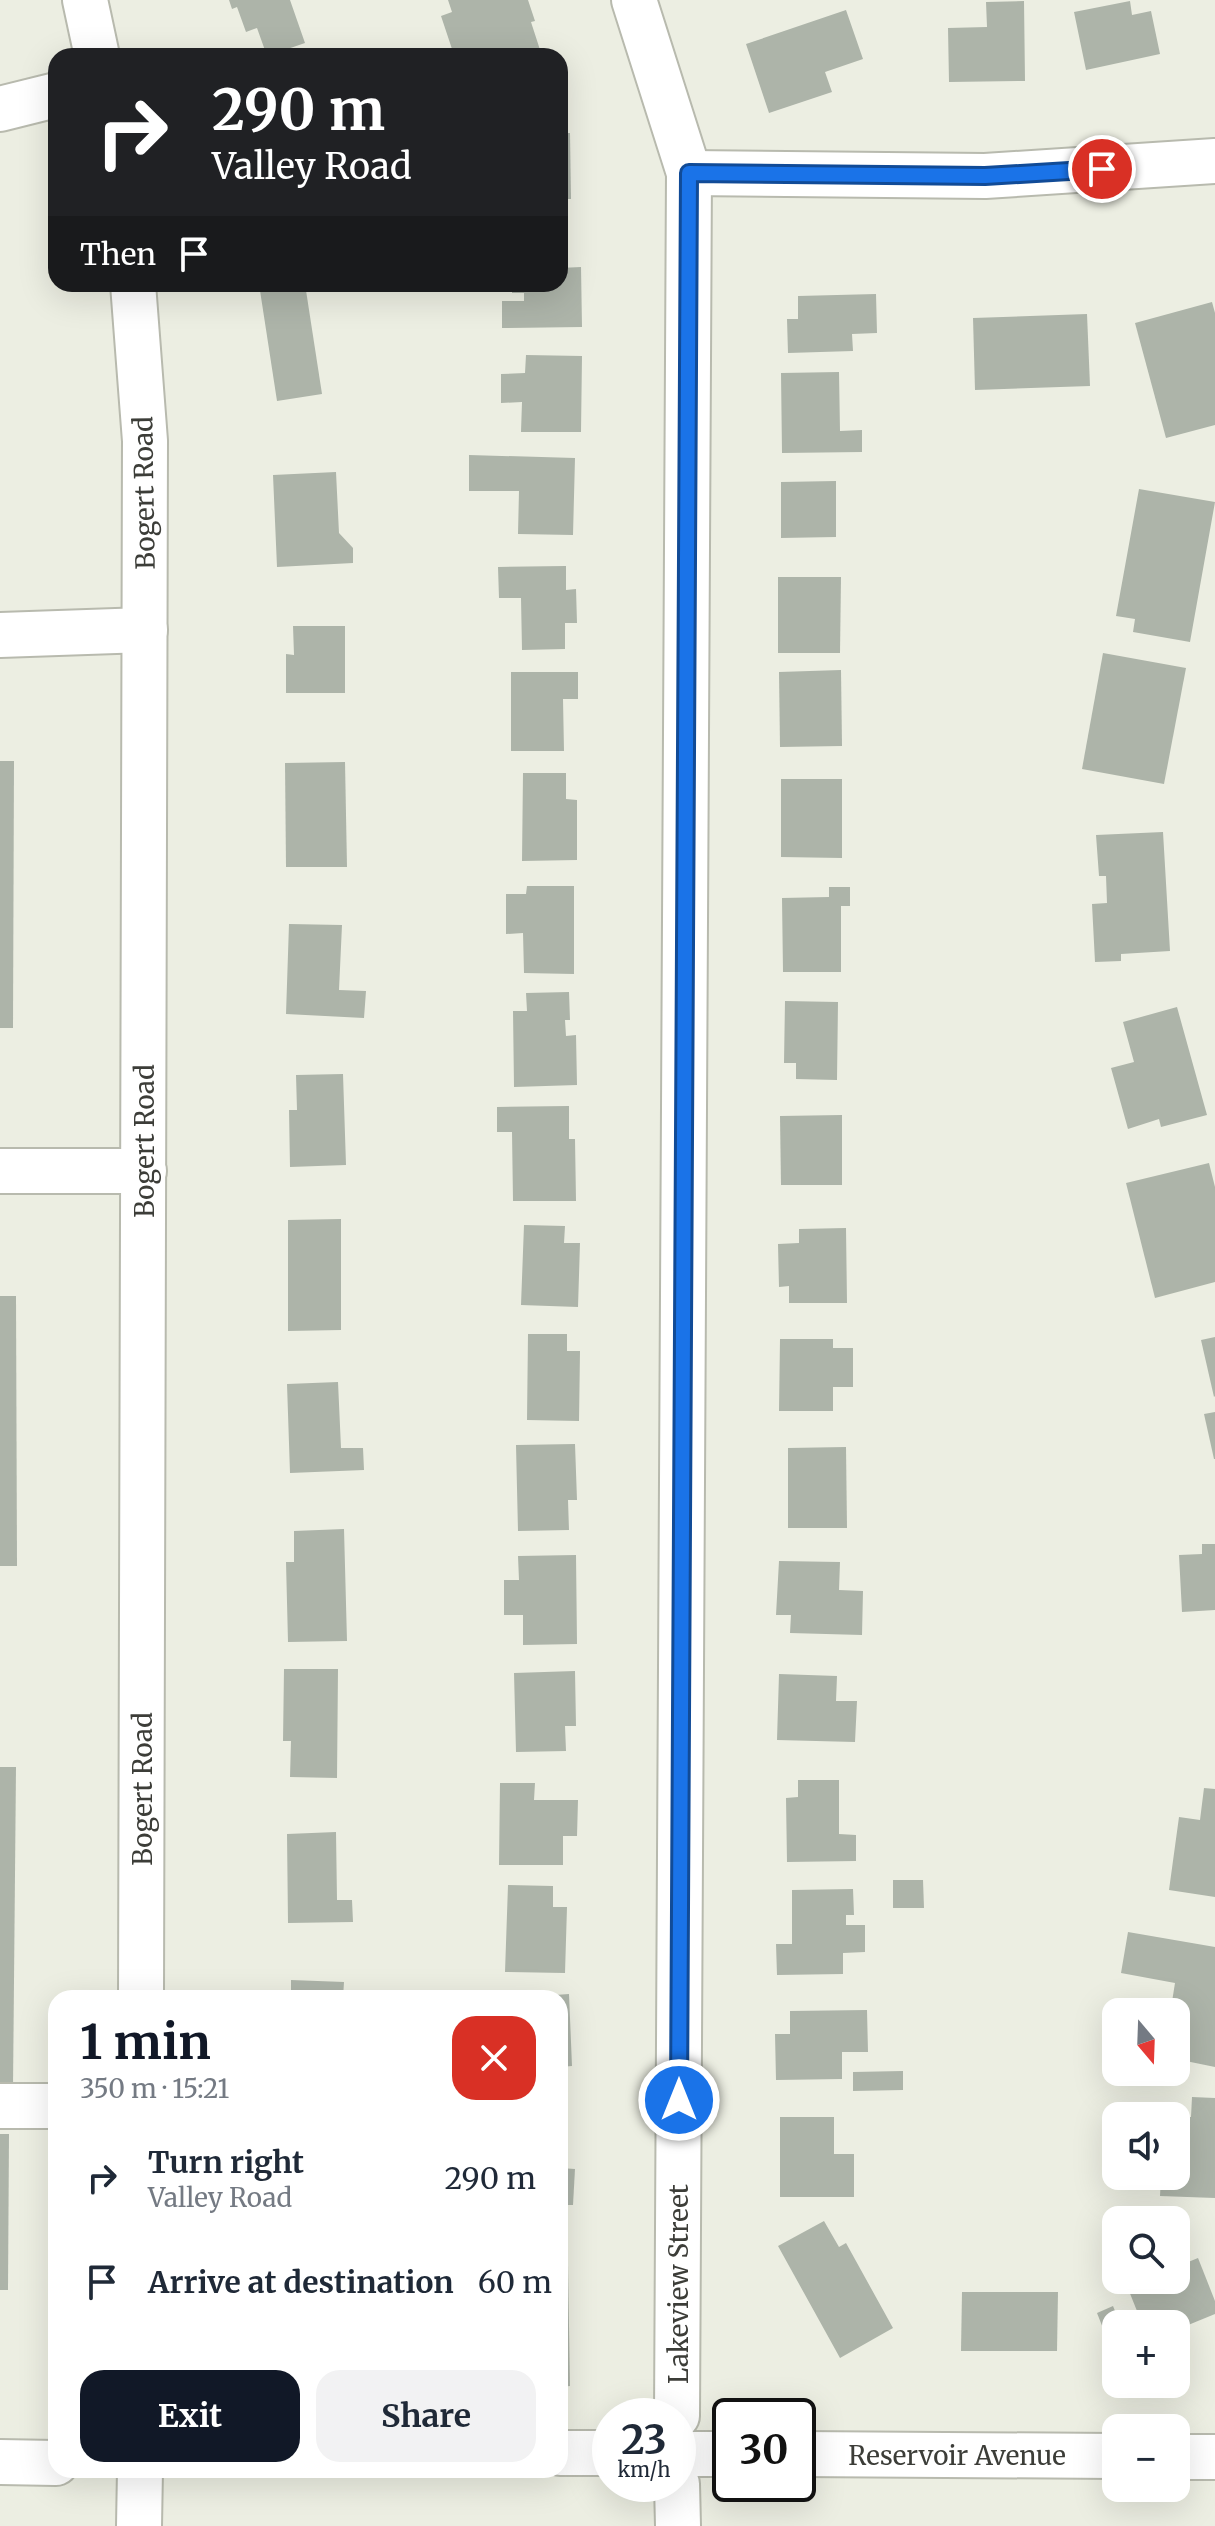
<!DOCTYPE html>
<html lang="en">
<head>
<meta charset="utf-8">
<style>
	:root { --surface:#fff; --page:#f2f2f3; --text:#1f2937; --muted:#747a83; --accent:#111827 }
	body { margin:0; font-family:Merriweather,serif; background:var(--page); color:var(--text); height:100vh; display:flex; flex-direction:column; font-size:30px; white-space:nowrap }
	* { box-sizing:border-box; margin:0 }
	p { font-size:26px; color:var(--muted) }
	.icon { flex:none; width:44px; height:44px; fill:none; stroke:currentColor; stroke-width:2; stroke-linecap:round; stroke-linejoin:round }
	.map { position:relative; flex:1; overflow:hidden }
	.side { position:absolute; left:48px; top:1990px; width:520px; height:488px; display:flex; flex-direction:column; background:var(--surface); border-radius:24px; box-shadow:0 8px 32px #0002 }
	.side>* { flex:none }
	.top-card { position:absolute; left:48px; top:48px; width:520px; height:244px; border-radius:24px; box-shadow:0 8px 32px #0002; background:#202124; color:#fff; overflow:hidden }
	.needle { width:52px; rotate:161deg }
	.fabs { position:absolute; left:1102px; top:1998px; display:grid; gap:16px }
	.fabs a { display:grid; place-items:center; width:88px; height:88px; border-radius:16px; background:var(--surface); box-shadow:0 8px 32px #0002; font-size:40px }
	.speed { position:absolute; left:592px; top:2398px; display:flex; gap:16px; font-size:40px; font-weight:700; text-align:center }
	.speed>* { display:grid; place-content:center; width:104px; height:104px; border-radius:50%; background:var(--surface); box-shadow:0 8px 32px #0002; line-height:1 }
	.speed small { font-size:20px; font-weight:400 }
	.speed .limit { border:4px solid #111; border-radius:12px; background:#fff; color:#111 }
	.pin { position:absolute; display:grid; place-items:center; width:68px; height:68px; color:#fff; margin:-34px; border:4px solid #fff; border-radius:50%; box-shadow:0 2px 8px #0007 }
	.me { position:absolute; width:88px; margin:-44px; rotate:0deg; stroke-linejoin:round; filter:drop-shadow(0 0 6px #0008) }
	.turn { display:flex; align-items:center; gap:28px; height:168px; padding:0 32px; font-size:36px }
	.turn .icon { width:104px; height:104px; stroke-width:2.5 }
	.turn b { display:block; font-size:56px; line-height:68px }
	.then { display:flex; align-items:center; height:76px; padding:0 32px; background:#0003; gap:16px; font-size:30px }
	.round { display:grid; place-items:center; flex:none; width:84px; height:84px; border-radius:24px; background:var(--page) }
	.headline { display:flex; align-items:center; justify-content:space-between; height:136px; padding:0 32px }
	h1 { font-size:48px; font-weight:700; line-height:60px; color:var(--accent) }
	.action { display:flex; gap:16px; margin-top:auto; padding:16px 32px }
	.action a { flex:1; height:92px; border-radius:24px; background:var(--accent); color:#fff; font-size:32px; font-weight:700; line-height:92px; text-align:center }
	.action a+a { background:var(--page); color:var(--text) }
	ul { padding:0; list-style:none }
	li { display:flex; align-items:center; gap:24px; height:104px; padding:0 32px }
	li div { flex:1 }
	li b { display:block; font-size:30px }
	li em { font-style:normal }
	.map>svg:first-child { display:block }
	.building { fill:#adb4a9 }
	.lines { fill:none; stroke-linecap:round; stroke-linejoin:round }
	.minor-casing { stroke:#b8baae; stroke-width:48 }
	.minor { stroke:#fff; stroke-width:44 }
	.route-casing { stroke:#114b97; stroke-width:20 }
	.route { stroke:#1a73e8; stroke-width:14 }
	.labels { text-anchor:middle; dominant-baseline:central; stroke-width:6; stroke-linejoin:round; paint-order:stroke }
	.street-label { font-size:26px; fill:#3c3d38; stroke:#fff }
</style>
</head>
<body>
<div class="map">
<svg width="1215" height="2526" viewBox="0 0 1215 2526">
	<rect width="100%" height="100%" fill="#eceee2"/>
	<g class="building">
		<polygon points="229,0 290,0 305,43 267,56 257,28 246,32 237,7 232,9"/>
		<polygon points="448,0 528,0 535,21 531,22 542,56 464,56 462,49 453,52 441,16 452,12"/>
		<polygon points="1024,1 1025,81 949,82 948,28 987,27 986,2"/>
		<polygon points="1130,1 1132,15 1151,11 1160,54 1086,70 1074,12"/>
		<polygon points="846,10 863,59 825,72 832,92 769,113 746,44"/>
		<polygon points="560,133 570,133 571,199 560,199"/>
		<polygon points="581,267 582,327 502,328 502,301 524,301 524,293 512,293 512,284 560,284 560,268"/>
		<polygon points="259,284 305,284 322,394 277,401"/>
		<polygon points="876,294 877,333 852,334 853,351 788,353 787,319 798,319 798,296"/>
		<polygon points="1212,302 1215,313 1215,425 1166,438 1135,323"/>
		<polygon points="1087,314 1090,386 975,390 973,318"/>
		<polygon points="526,355 582,356 581,432 521,432 522,402 501,403 501,374 525,373"/>
		<polygon points="839,372 840,431 862,430 862,452 782,453 781,373"/>
		<polygon points="469,455 575,458 573,535 518,534 519,491 469,491"/>
		<polygon points="336,472 339,533 353,548 353,563 277,567 273,475"/>
		<polygon points="836,481 836,537 781,538 781,482"/>
		<polygon points="1139,489 1215,502 1190,642 1133,632 1135,619 1116,616"/>
		<polygon points="566,566 566,590 576,589 577,623 565,623 565,649 522,650 521,598 499,598 498,567"/>
		<polygon points="778,577 841,577 840,653 778,653"/>
		<polygon points="293,626 345,626 345,693 286,693 286,654 294,655"/>
		<polygon points="1103,653 1186,668 1164,784 1082,769"/>
		<polygon points="841,670 842,746 780,747 779,672"/>
		<polygon points="511,672 578,672 578,699 563,699 564,751 511,751"/>
		<polygon points="0,761 14,761 13,1028 0,1028"/>
		<polygon points="345,762 347,867 286,867 285,763"/>
		<polygon points="523,773 566,773 566,799 577,800 577,860 522,861"/>
		<polygon points="781,779 842,779 842,858 781,857"/>
		<polygon points="1163,832 1170,951 1121,954 1121,961 1095,962 1092,904 1107,903 1106,876 1099,876 1096,835"/>
		<polygon points="527,886 574,886 574,974 524,973 523,933 506,934 506,894 526,894"/>
		<polygon points="829,887 850,887 850,906 841,906 841,972 783,972 782,898 829,897"/>
		<polygon points="289,924 342,925 339,990 366,991 364,1018 286,1014"/>
		<polygon points="569,992 570,1020 565,1020 566,1036 576,1035 577,1085 514,1087 513,1011 527,1011 526,993"/>
		<polygon points="785,1001 838,1002 837,1080 796,1079 796,1063 784,1063"/>
		<polygon points="1177,1007 1207,1115 1161,1127 1159,1119 1128,1129 1111,1068 1134,1062 1123,1022"/>
		<polygon points="343,1074 346,1165 290,1167 289,1110 297,1110 296,1075"/>
		<polygon points="569,1106 569,1139 575,1139 576,1201 513,1201 512,1132 497,1132 497,1107"/>
		<polygon points="842,1115 842,1185 781,1185 780,1116"/>
		<polygon points="1209,1163 1215,1187 1215,1282 1155,1298 1126,1183"/>
		<polygon points="341,1219 341,1330 288,1331 288,1220"/>
		<polygon points="524,1225 565,1226 564,1243 580,1243 578,1307 521,1305"/>
		<polygon points="846,1228 847,1303 789,1303 789,1286 779,1287 778,1244 799,1243 799,1229"/>
		<polygon points="0,1296 16,1296 17,1566 0,1566"/>
		<polygon points="528,1334 567,1334 567,1351 580,1351 579,1421 527,1420"/>
		<polygon points="1215,1337 1215,1396 1214,1397 1201,1340"/>
		<polygon points="780,1339 833,1339 833,1348 853,1348 853,1387 833,1387 833,1411 779,1411"/>
		<polygon points="338,1382 341,1448 363,1448 364,1470 290,1473 287,1384"/>
		<polygon points="1215,1412 1215,1459 1214,1459 1204,1414"/>
		<polygon points="575,1444 577,1500 568,1500 569,1530 518,1531 516,1445"/>
		<polygon points="846,1447 847,1528 788,1528 788,1448"/>
		<polygon points="344,1529 347,1641 288,1642 286,1562 294,1562 294,1531"/>
		<polygon points="1202,1544 1215,1544 1215,1610 1182,1612 1179,1555 1202,1554"/>
		<polygon points="576,1555 577,1644 523,1645 523,1615 504,1615 504,1580 519,1580 518,1556"/>
		<polygon points="779,1561 840,1562 839,1590 863,1591 862,1635 790,1633 791,1615 776,1615"/>
		<polygon points="284,1669 338,1669 337,1778 290,1777 291,1741 283,1741"/>
		<polygon points="575,1671 576,1726 565,1726 566,1751 516,1752 514,1673"/>
		<polygon points="779,1674 837,1676 836,1701 857,1701 855,1742 777,1740"/>
		<polygon points="0,1767 16,1767 13,2088 0,2088"/>
		<polygon points="798,1780 839,1780 839,1834 856,1835 856,1861 787,1862 786,1798 798,1797"/>
		<polygon points="500,1783 535,1783 534,1800 578,1800 577,1836 563,1836 563,1865 499,1865"/>
		<polygon points="1204,1788 1215,1789 1215,1897 1169,1890 1179,1817 1200,1820"/>
		<polygon points="336,1832 337,1900 352,1900 353,1922 288,1923 287,1834"/>
		<polygon points="893,1880 923,1880 924,1908 893,1908"/>
		<polygon points="508,1885 553,1886 553,1907 567,1907 565,1973 505,1972"/>
		<polygon points="853,1889 854,1915 846,1915 846,1925 865,1925 865,1952 843,1953 843,1974 777,1975 776,1944 792,1944 792,1890"/>
		<polygon points="1128,1932 1215,1947 1215,2067 1176,2059 1176,2012 1156,2012 1157,2006 1171,2008 1175,1983 1121,1973"/>
		<polygon points="291,1980 344,1982 343,1998 291,1998"/>
		<polygon points="569,1994 572,2066 560,2067 560,1998 542,1998 541,1996"/>
		<polygon points="867,2010 868,2052 842,2052 842,2079 776,2080 775,2034 790,2034 790,2011"/>
		<polygon points="903,2071 903,2090 853,2091 853,2072"/>
		<polygon points="1192,2097 1215,2098 1215,2198 1160,2196 1161,2176 1176,2176 1176,2116 1191,2117"/>
		<polygon points="780,2117 834,2117 834,2154 854,2154 854,2197 780,2197"/>
		<polygon points="0,2134 9,2134 8,2290 0,2290"/>
		<polygon points="560,2168 575,2169 573,2205 560,2205"/>
		<polygon points="824,2221 839,2247 846,2243 893,2328 840,2358 778,2246"/>
		<polygon points="1198,2258 1215,2301 1215,2314 1176,2330 1176,2324 1116,2324 1116,2355 1114,2356 1097,2313 1113,2306 1118,2318 1137,2311 1127,2286 1142,2280 1176,2280 1176,2267"/>
		<polygon points="560,2265 568,2265 570,2386 560,2387"/>
		<polygon points="962,2292 1058,2292 1057,2351 961,2351"/>
	</g>
	<g class="lines">
		<defs>
			<g id="minor">
				<polyline points="85,0 97,56"/>
				<polyline points="634,0 689,173 677,2416"/>
				<polyline points="0,109 56,95"/>
				<polyline points="689,173 985,176 1215,161"/>
				<polyline points="133,284 145,441 141,1998"/>
				<polyline points="0,635 145,630"/>
				<polyline points="0,1171 144,1171"/>
				<polyline points="0,2106 56,2106"/>
				<polyline points="560,2453 610,2453"/>
				<polyline points="678,2454 730,2454"/>
				<polyline points="798,2454 1116,2456"/>
				<polyline points="1176,2457 1215,2457"/>
				<polyline points="0,2462 56,2463"/>
				<polyline points="677,2484 678,2526"/>
				<polyline points="139,2526 140,2470"/>
			</g>
		</defs>
		<use href="#minor" class="minor-casing"/>
		<use href="#minor" class="minor"/>
	</g>
	<g class="lines">
		<defs>
			<polyline id="route" points="679,2100 689,173 985,176 1102,169"/>
		</defs>
		<use href="#route" class="route-casing"/>
		<use href="#route" class="route"/>
	</g>
	<g class="labels">
		<g class="street-label">
			<text transform="translate(144 493) rotate(-91)">Bogert Road</text>
			<text transform="translate(144 1141) rotate(-90)">Bogert Road</text>
			<text transform="translate(142 1789) rotate(-90)">Bogert Road</text>
			<text transform="translate(678 2284) rotate(-90)">Lakeview Street</text>
			<text x="957" y="2455">Reservoir Avenue</text>
		</g>
	</g>
</svg>
<div class="fabs">
<a><svg class="needle" viewBox="-14 -14 28 28"><path d="M0-13l5 13h-10z" fill="#e53935"/><path d="M0 13l5-13h-10z" fill="#747a83"/></svg></a>
<a><svg class="icon" aria-label="sound" viewBox="0 0 24 24"><path d="M4 9h4l5-4v14l-5-4H4zM17 9q2 3 0 6"/></svg></a>
<a><svg class="icon" aria-label="search" viewBox="0 0 24 24"><circle cx="10" cy="10" r="6"/><path d="M15 15l6 6"/></svg></a>
<a>+</a>
<a>−</a>
</div>
<div class="speed"><div>23<small>km/h</small></div><div class="limit">30</div></div>
<div class="pin" style="left:1102px;top:169px;background:#d93025"><svg class="icon" aria-label="arrive" viewBox="0 0 24 24"><path d="M6 21V4h12l-3 4 3 4H6"/></svg></div>
<svg class="me" style="left:679px;top:2100px" viewBox="-20 -20 40 40"><circle r="17" fill="#1a73e8" stroke="#fff" stroke-width="3"/><path d="M0-11L8 9 0 5-8 9z" fill="#fff"/></svg>
<div class="top-card">
<div class="turn"><svg class="icon" aria-label="right" viewBox="0 0 24 24"><path d="M7 20v-9h11M14 6l5 5-5 5"/></svg><div><b>290 m</b>Valley Road</div></div>
<div class="then">Then<svg class="icon" aria-label="arrive" viewBox="0 0 24 24"><path d="M6 21V4h12l-3 4 3 4H6"/></svg></div>
</div>
<section class="side">
<div class="headline"><div><h1>1 min</h1><p>350 m · 15:21</p></div><a class="round" style="background:#d93025;color:#fff"><svg class="icon" aria-label="close" viewBox="0 0 24 24"><path d="M6 6l12 12M18 6L6 18"/></svg></a></div>
<ul>
<li><svg class="icon" aria-label="right" viewBox="0 0 24 24"><path d="M7 20v-9h11M14 6l5 5-5 5"/></svg><div><b>Turn right</b><p>Valley Road</p></div><em>290 m</em></li>
<li><svg class="icon" aria-label="arrive" viewBox="0 0 24 24"><path d="M6 21V4h12l-3 4 3 4H6"/></svg><div><b>Arrive at destination</b></div><em>60 m</em></li>
</ul>
<div class="action"><a>Exit</a><a>Share</a></div>
</section>
</div>
</body>
</html>
